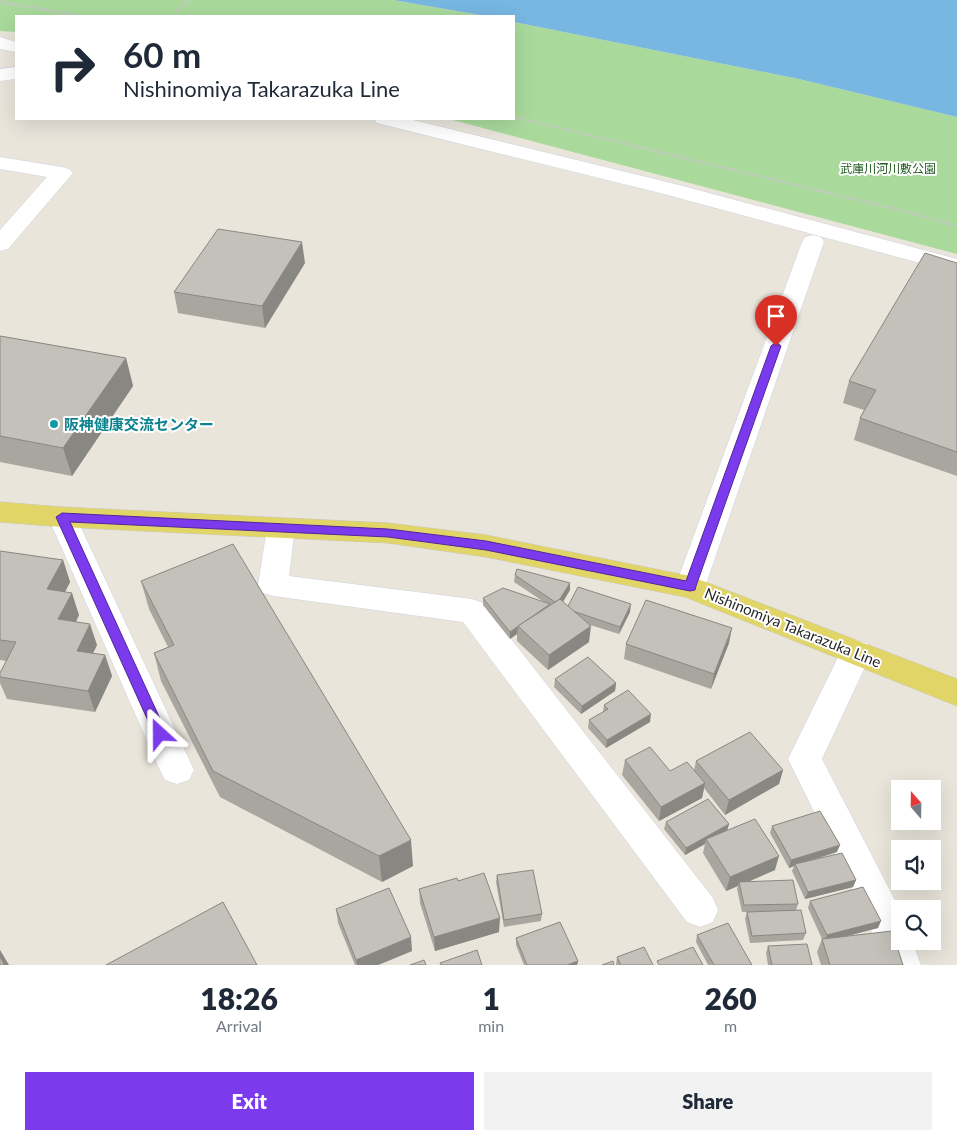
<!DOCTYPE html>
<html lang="en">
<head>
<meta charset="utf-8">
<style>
	:root { --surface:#fff; --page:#f2f2f3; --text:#1f2937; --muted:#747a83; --accent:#7c3aed }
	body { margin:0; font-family:Lato,"Noto Sans JP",sans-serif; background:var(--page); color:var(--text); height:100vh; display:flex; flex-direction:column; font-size:19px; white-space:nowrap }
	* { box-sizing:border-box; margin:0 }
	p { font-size:16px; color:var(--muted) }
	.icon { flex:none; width:28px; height:28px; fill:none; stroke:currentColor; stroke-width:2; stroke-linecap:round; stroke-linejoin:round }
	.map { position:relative; height:965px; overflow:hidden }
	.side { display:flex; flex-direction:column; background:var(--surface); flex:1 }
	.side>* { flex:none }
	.top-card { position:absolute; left:15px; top:15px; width:500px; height:105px; border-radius:0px; box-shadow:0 5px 20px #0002; background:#fff; color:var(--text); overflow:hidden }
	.needle { width:32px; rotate:340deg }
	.buttons { position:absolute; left:891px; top:780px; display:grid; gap:10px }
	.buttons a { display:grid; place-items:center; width:50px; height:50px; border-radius:0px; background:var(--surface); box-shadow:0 5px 20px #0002; font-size:25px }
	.pin { position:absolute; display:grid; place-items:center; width:42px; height:42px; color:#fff; margin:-51px -21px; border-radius:50% 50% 50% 0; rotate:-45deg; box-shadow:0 0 5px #0007 }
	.pin .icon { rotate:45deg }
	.me { position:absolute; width:55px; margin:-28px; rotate:336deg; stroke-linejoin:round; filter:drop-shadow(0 0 4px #0008) }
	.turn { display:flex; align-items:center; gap:18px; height:105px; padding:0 25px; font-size:22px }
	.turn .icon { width:65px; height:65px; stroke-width:2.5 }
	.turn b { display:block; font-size:35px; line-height:42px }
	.eta { display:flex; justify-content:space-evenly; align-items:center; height:85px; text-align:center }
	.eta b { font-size:30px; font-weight:800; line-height:35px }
	.button { display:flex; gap:10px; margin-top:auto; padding:10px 25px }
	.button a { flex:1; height:58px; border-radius:0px; background:var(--accent); color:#fff; font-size:20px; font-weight:800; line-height:58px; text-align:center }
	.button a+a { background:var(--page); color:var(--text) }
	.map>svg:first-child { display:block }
	.green { fill:#a9da9c }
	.water { fill:#77b7e1 }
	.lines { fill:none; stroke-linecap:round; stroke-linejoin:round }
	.minor-casing { stroke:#d0d1df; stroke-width:1 }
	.major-casing { stroke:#c7c7c7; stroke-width:1 }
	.path { stroke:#c7c7c7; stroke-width:2.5; stroke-dasharray:2.5 2; stroke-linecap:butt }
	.minor { fill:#fff; fill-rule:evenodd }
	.major { fill:#e1d567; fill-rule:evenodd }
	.wall { fill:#a9a6a0 }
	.shaded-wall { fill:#898782 }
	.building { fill:#c4c1ba; stroke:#898782 }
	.route { fill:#7c3aed; stroke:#51269a }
	.culture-dot { fill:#0f9aa8; stroke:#fff; stroke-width:2 }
	.labels { text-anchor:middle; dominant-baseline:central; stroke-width:4; stroke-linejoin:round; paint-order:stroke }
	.far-park-label { font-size:12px; fill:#245c20; stroke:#fff }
	.culture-label { font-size:15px; font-weight:bold; fill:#0d838f; stroke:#fff; text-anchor:start }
	.street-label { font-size:15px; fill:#282828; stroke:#fff }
</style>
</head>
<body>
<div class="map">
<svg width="957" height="965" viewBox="0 0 957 965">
	<rect width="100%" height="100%" fill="#e9e5db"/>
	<g class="green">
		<polygon points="0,0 393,0 486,16 16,16 16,32 0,31"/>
		<polygon points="514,22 799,79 957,117 957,254 449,119 514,119"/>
	</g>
	<polygon class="water" points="393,0 957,0 957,117 799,79 514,22 514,16 486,16"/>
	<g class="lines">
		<defs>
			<g id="minor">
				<polygon points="0,37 16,42 16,52 0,49"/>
				<polygon points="16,67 16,79 0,81 0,69"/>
				<polygon points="374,119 409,119 679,185 957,259 957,273 664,194 377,123"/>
				<polygon points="0,157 62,167 69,169 73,173 8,249 0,251 0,230 47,177 0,169"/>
				<polygon points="813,235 821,237 824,242 705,587 700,595 690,598 680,595 675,587 802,242 805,237"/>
				<polygon points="62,507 72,510 76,517 194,770 189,780 177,784 165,780 160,770 48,517 52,510"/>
				<polygon points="281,518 291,521 295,528 289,576 472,599 483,603 713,898 718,910 713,922 700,927 687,922 463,622 273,596 263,593 258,585 267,528 271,521"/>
				<polygon points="856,640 867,643 872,652 822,759 900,910 900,941 912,941 921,965 883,965 868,921 788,759 845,643"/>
			</g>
			<polygon id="major" points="0,502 62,507 388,523 486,535 690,576 957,679 957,706 685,597 486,557 388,543 62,527 0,522"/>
		</defs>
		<use href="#minor" class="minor-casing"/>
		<use href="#major" class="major-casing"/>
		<g class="path">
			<polyline points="0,2 82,16"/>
			<polyline points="172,16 189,0"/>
			<polyline points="514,117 908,212 957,226"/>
		</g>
		<use href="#minor" class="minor"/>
		<use href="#major" class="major"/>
	</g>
	<g class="wall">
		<polygon points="305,263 265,328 178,313 174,292"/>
		<polygon points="957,263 957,476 854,440 860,418 864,410 843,403 849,381"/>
		<polygon points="0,336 126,358 133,386 72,476 0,462"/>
		<polygon points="0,551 63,560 70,582 65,592 79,615 76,622 97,645 93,653 105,655 112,676 95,712 7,699 0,683 0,673 6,661 0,660"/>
		<polygon points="515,575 570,583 570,590 563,602 568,606 630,612 619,634 587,624 589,642 548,670 517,641 517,634 510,639 483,605 483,598 544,602 514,582"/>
		<polygon points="141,581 413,866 382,882 220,797 161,681 154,653 168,647 149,609"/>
		<polygon points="729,643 711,689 624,659 626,644"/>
		<polygon points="555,679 616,683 615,691 581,714 554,687"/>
		<polygon points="604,705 650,722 606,748 588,728 589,720 603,712"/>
		<polygon points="625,760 670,771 694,770 696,761 783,770 779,784 725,815 704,788 702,798 659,821 622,775"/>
		<polygon points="666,822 729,824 727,831 775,870 748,882 798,904 796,910 806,933 803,940 750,943 745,919 747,912 742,912 737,889 738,886 726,891 703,853 705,844 685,855 664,829"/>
		<polygon points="772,826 837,852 813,860 856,880 853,887 805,899 792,871 794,866 789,868 770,833"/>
		<polygon points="497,875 542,914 541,921 504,927 496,882"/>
		<polygon points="458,881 499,932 435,951 420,903 419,889"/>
		<polygon points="810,901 878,928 847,936 903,965 821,965 817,952 822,939 808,908"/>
		<polygon points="336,909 412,951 378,965 355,965 338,923"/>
		<polygon points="697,935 752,965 708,965 696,942"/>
		<polygon points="516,938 578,961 577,965 524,965 516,945"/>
		<polygon points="768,946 812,965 768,965 766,953"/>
		<polygon points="617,957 653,965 616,965"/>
	</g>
	<g class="shaded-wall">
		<polygon points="302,242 305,263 265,328 262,306"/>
		<polygon points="126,358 133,386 72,476 63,448"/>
		<polygon points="63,560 70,582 55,611 47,589"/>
		<polygon points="570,583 570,590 557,611 558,603"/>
		<polygon points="72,593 79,615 66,641 58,619"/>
		<polygon points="631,604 630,612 619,634 620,627"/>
		<polygon points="90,624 97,645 84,672 77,651"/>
		<polygon points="518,626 517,634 510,639 510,632"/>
		<polygon points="591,626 589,642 548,670 549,655"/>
		<polygon points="732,628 729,643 711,689 714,674"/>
		<polygon points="105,655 112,676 95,712 88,691"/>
		<polygon points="616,683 615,691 581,714 582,706"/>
		<polygon points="651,714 650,722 606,748 607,740"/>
		<polygon points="783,770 779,784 725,815 729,800"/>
		<polygon points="705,783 702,798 659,821 661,807"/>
		<polygon points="729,824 727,831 706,839 705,844 685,855 686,848"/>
		<polygon points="411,840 413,866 382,882 379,856"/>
		<polygon points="840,845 837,852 795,865 795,864 794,866 789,868 791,860"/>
		<polygon points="779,856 775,870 740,885 739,882 738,886 726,891 730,877"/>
		<polygon points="856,880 853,887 805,899 808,892"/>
		<polygon points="500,918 499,932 435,951 434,937"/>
		<polygon points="881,921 878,928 824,942 827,935"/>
		<polygon points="411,937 412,951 378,965 357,965 356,960"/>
		<polygon points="0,950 9,965 4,965 0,956"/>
		<polygon points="578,961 577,965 567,965"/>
	</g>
	<g class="building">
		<polygon points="218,229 302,242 262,306 174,292"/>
		<polygon points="925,253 957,263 957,452 860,418 876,390 849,381"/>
		<polygon points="0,336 126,358 63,448 0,436"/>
		<polygon points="233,544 411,840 379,856 213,771 154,653 174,645 141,581"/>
		<polygon points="0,551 63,560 47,589 72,593 58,619 90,624 77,651 105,655 88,691 0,677 0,673 16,642 0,640"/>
		<polygon points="517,569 570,583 560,599 555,602 515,575"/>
		<polygon points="578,587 631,604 620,627 573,611 568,606"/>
		<polygon points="503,588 550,604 510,632 483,598"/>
		<polygon points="560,599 591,626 549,655 518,626"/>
		<polygon points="646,600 732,628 714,674 626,644"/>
		<polygon points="588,657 616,683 582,706 555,679"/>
		<polygon points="628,690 651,714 607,740 589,720 608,709 604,705"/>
		<polygon points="750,732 783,770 729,800 696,761"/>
		<polygon points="650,747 670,771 687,762 705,783 661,807 625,760"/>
		<polygon points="708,799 729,824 686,848 666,822"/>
		<polygon points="820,811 840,845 791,860 772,826"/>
		<polygon points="755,819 779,856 730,877 706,839"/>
		<polygon points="842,853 856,880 808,892 795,864"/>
		<polygon points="533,870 542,914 504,920 497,875"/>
		<polygon points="484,873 500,918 434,937 419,889 457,878 458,881"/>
		<polygon points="793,880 798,904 744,905 739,882"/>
		<polygon points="863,887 881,921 827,935 810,901"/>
		<polygon points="389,888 411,937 356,960 336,909"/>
		<polygon points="223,902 257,965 106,965"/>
		<polygon points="801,910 806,933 752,936 747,912"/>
		<polygon points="560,922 578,961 567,965 527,965 516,938"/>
		<polygon points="728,923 752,965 714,965 697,935"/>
		<polygon points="892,931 903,965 830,965 822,939"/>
		<polygon points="807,944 812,965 772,965 768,946"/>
		<polygon points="644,947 653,965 621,965 617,957"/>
		<polygon points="693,947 703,965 659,965 657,961"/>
		<polygon points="477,950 482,965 441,965 440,963"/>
		<polygon points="0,956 4,965 0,965"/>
		<polygon points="424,960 426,965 410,965"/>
		<polygon points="613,961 614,965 602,965"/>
	</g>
	<polygon class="route" points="776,342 781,346 696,586 695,590 690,591 486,550 388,537 70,522 167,734 165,738 160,739 156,738 154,734 56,517 62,513 388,529 486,541 686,581 771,346"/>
	<circle class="culture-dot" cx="54" cy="424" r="5"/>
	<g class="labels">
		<g class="far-park-label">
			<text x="888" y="168">武庫川河川敷公園</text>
		</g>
		<g class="culture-label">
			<text x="64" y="424">阪神健康交流センター</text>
		</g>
		<g class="street-label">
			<text transform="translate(793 627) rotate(22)">Nishinomiya Takarazuka Line</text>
		</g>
	</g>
</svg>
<div class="buttons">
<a><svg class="needle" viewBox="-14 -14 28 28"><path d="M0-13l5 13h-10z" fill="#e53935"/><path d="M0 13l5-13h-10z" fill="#747a83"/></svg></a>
<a><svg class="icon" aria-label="sound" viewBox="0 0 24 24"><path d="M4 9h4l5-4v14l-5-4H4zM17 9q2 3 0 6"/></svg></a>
<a><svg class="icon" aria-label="search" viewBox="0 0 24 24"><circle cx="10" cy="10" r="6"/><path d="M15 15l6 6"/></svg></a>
</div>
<div class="pin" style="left:776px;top:346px;background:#d93025"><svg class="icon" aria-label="arrive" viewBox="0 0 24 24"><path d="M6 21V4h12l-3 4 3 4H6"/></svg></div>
<svg class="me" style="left:160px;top:734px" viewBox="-20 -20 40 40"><path d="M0-17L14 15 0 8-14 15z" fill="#7c3aed" stroke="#fff" stroke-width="4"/></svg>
<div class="top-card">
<div class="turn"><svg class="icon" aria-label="right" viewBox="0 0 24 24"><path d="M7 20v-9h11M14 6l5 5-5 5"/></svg><div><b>60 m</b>Nishinomiya Takarazuka Line</div></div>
</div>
</div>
<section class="side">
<div class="eta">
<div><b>18:26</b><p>Arrival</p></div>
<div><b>1</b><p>min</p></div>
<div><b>260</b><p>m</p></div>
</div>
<div class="button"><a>Exit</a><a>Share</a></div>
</section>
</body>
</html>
